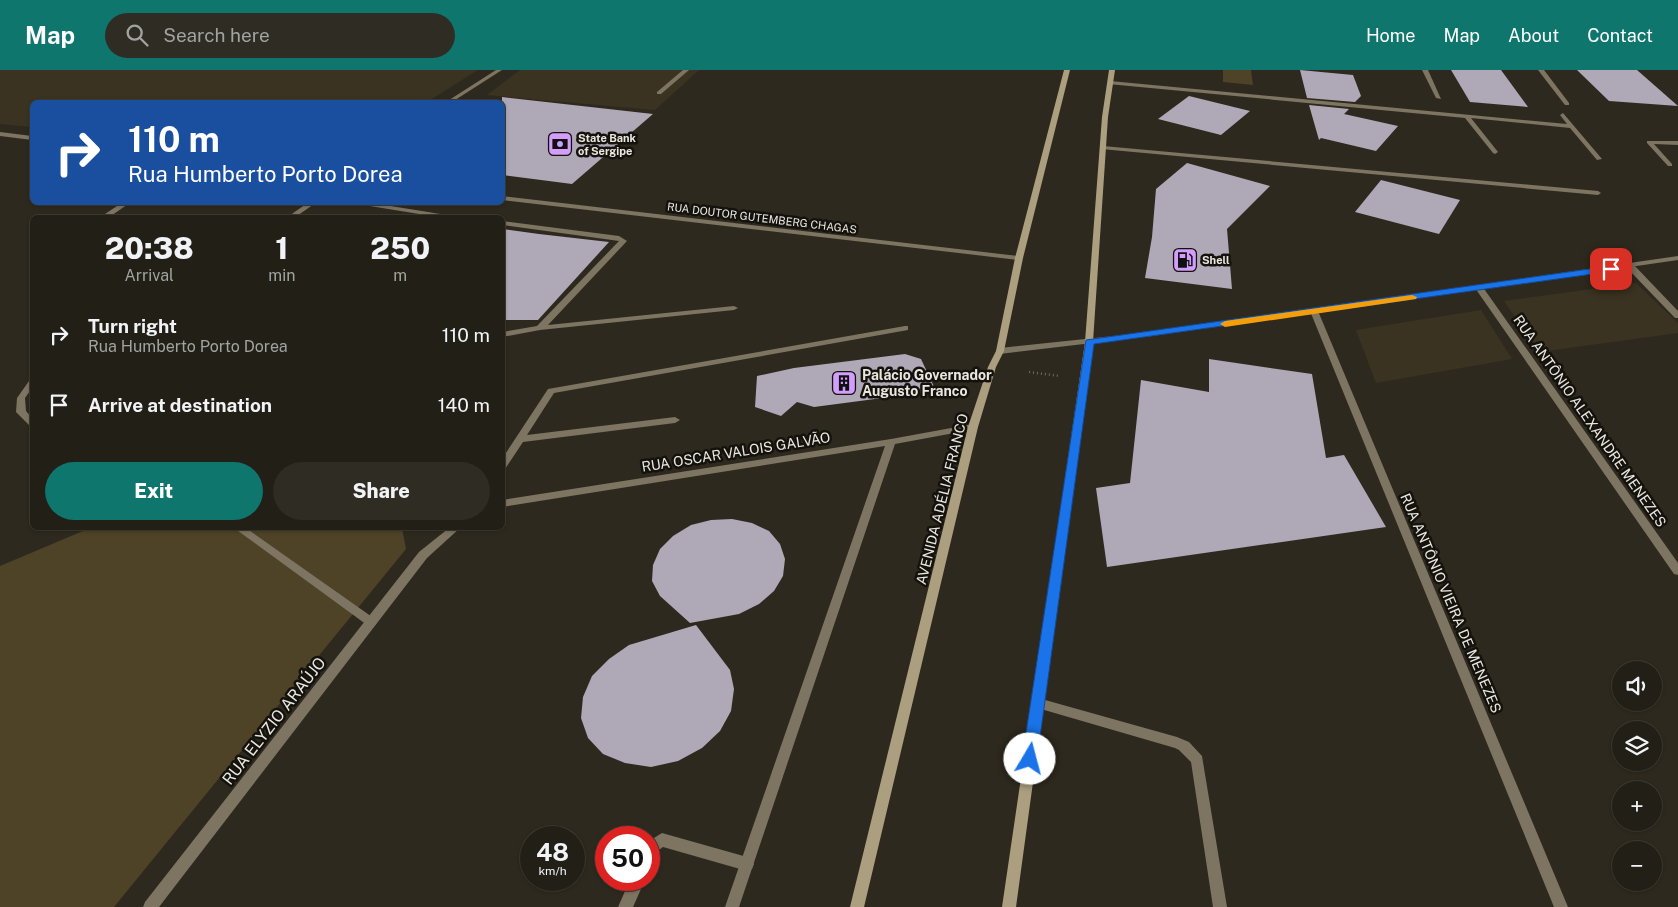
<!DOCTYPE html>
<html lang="en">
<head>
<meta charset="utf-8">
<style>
	:root { --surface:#221f16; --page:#2e2c23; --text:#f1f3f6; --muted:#a2a2a1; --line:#3f3d35; --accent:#0f766e }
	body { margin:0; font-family:"Public Sans",sans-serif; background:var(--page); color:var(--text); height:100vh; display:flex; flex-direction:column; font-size:19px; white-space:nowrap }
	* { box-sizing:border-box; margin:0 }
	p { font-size:16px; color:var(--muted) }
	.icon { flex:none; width:28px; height:28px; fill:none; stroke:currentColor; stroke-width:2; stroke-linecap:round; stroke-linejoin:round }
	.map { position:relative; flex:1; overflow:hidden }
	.side { position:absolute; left:30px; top:145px; width:475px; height:315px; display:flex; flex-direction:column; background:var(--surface); border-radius:8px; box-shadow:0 1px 4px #0004,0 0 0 1px var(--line) }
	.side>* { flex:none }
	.hud { position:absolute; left:30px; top:30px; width:475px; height:105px; border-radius:8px; box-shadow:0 1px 4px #0004,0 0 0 1px var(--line); background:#1a4fa0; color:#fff; overflow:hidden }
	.tools { position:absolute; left:1612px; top:591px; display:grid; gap:10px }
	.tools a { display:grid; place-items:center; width:50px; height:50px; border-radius:50%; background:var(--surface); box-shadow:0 1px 4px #0004,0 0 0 1px var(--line); font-size:25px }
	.speed { position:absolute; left:520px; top:756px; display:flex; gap:10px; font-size:25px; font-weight:700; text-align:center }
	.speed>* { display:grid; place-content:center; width:65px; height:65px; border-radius:50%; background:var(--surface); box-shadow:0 1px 4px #0004,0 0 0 1px var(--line); line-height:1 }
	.speed small { font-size:12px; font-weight:400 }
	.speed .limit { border:8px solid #d22; background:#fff; color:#111 }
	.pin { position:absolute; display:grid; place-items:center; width:42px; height:42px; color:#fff; margin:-21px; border-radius:10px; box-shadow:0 2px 8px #0006 }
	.me { position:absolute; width:55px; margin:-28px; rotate:8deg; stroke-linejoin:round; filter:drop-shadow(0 0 4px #0008) }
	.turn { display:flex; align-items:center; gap:18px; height:105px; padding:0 15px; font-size:22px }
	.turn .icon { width:65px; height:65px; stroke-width:2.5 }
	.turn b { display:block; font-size:35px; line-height:42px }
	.eta { display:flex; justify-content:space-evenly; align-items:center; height:85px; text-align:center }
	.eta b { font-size:30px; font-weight:800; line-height:35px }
	.action { display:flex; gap:10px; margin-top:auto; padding:10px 15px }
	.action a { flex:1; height:58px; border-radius:30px; background:var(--accent); color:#fff; font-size:20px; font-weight:800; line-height:58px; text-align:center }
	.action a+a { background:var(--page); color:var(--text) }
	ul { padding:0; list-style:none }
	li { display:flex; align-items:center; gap:15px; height:70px; padding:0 15px }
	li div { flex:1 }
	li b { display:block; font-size:19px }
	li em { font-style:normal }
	header { display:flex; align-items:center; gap:30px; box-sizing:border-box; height:70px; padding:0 25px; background:var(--accent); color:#fff }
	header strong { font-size:24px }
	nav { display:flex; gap:28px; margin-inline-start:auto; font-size:18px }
	.search { width:350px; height:45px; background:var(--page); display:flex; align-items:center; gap:12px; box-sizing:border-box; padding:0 18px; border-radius:28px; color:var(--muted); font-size:19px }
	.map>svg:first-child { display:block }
	.built { fill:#3b3321 }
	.green { fill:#4e4227 }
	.building { fill:#afa8b6 }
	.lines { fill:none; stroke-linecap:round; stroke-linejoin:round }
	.path { stroke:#6f6a61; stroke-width:2.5; stroke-dasharray:1 3; stroke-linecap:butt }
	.service { fill:#7d7461; fill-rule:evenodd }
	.minor { fill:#7d7461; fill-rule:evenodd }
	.tertiary { fill:#7d7461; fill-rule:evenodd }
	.secondary { fill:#ac9f80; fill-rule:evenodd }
	.route { fill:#1a73e8; stroke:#114b97 }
	.slow { fill:#f59e0b }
	.labels { text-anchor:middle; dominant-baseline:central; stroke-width:5; stroke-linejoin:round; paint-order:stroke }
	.far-poi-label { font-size:11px; font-weight:bold; fill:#ebe7e0; stroke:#14120d; text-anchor:start }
	.far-street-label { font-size:11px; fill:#ebe7e0; stroke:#14120d }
	.poi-label { font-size:14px; font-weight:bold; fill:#ebe7e0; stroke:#14120d; text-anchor:start }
	.street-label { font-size:14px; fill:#ebe7e0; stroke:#14120d }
	.near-street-label { font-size:16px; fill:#ebe7e0; stroke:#14120d }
</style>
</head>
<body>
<header>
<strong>Map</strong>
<div class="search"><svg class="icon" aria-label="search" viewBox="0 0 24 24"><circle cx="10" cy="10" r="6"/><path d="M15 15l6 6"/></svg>Search here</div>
<nav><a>Home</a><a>Map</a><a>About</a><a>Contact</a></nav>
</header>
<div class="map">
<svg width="1678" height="837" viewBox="0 0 1678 837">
	<rect width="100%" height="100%" fill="#2e291e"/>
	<g class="built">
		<polygon points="0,0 478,0 427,32 32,32 32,57 0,54"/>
		<polygon points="520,0 699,0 655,40 487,25"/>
		<polygon points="1636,213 1678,253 1678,263 1539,282 1504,231"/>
		<polygon points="1481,240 1512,289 1376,313 1356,260"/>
	</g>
	<g class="green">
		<polygon points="1223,0 1251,0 1253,15 1223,12"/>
		<polygon points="90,458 402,458 406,479 114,837 0,837 0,496"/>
	</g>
	<g class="building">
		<polygon points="1300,0 1353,5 1361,26 1355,32 1307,28"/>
		<polygon points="1451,0 1501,0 1528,37 1470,32"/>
		<polygon points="1577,0 1637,0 1678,36 1609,31"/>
		<polygon points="1189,26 1250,41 1221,65 1158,49"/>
		<polygon points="502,27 653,44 572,114 502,105"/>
		<polygon points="1309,35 1349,39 1344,44 1398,56 1376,81 1321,68 1319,70"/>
		<polygon points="1187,93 1270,116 1227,159 1232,219 1145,208 1152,167 1156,119"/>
		<polygon points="1381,110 1460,130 1439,164 1355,142"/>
		<polygon points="502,159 539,164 609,172 538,250 502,250"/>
		<polygon points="905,284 921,289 936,321 814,337 797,332 781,346 755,337 757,306 794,298"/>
		<polygon points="1209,289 1312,304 1326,388 1344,385 1386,457 1107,497 1096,418 1130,413 1141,310 1209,322"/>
		<polygon points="732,449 752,453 769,461 780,474 785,489 783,506 774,521 759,534 739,544 690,553 660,526 652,511 653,495 660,479 673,466 691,455 711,450"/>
		<polygon points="696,555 730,600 734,619 731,641 720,661 702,678 678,691 651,697 625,693 603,684 588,668 581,648 583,627 592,606 609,589 629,575"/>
	</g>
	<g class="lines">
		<polyline class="path" points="1029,302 1060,306"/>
		<g class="service">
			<polygon points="683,0 689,0 661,24 657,24 657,22"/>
			<polygon points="1422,0 1428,0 1441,29 1436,28"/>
			<polygon points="1538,0 1544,0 1569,33 1569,35 1565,35"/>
			<polygon points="1110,11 1567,54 1560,45 1563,43 1602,89 1597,90 1570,58 1471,48 1498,82 1495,84 1493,83 1465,48 1108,14 1108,12"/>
			<polygon points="1647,71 1678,71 1678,75 1654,74 1672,94 1672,96 1668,96 1647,73"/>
			<polygon points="1103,76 1598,121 1601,123 1598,125 1101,79 1100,78"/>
			<polygon points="123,132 131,132 108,148 99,148"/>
			<polygon points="309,132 317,132 294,148 286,148"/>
			<polygon points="345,132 366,132 465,148 444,148"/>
			<polygon points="58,145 64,148 55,148"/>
			<polygon points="502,151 619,166 627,171 548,255 734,236 738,238 734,240 540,260 502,267 502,262 537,256 619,171 502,155"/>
			<polygon points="905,256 908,256 908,260 554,323 527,365 675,347 680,350 675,353 523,372 505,399 502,400 502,389 548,319"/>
			<polygon points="32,310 32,318 25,328 26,341 32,348 32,356 29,355 16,342 17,328 29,311"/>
			<polygon points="234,458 246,458 375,549 377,552 375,555 371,557 367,555"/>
			<polygon points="662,763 747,787 752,789 754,794 752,799 747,801 663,777 659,780 654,791 649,793 649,771"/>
			<polygon points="630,810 645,810 633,837 618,837"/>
		</g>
		<g class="minor">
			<polygon points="496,0 502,0 452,32 446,32"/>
			<polygon points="0,62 32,66 32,70 0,66"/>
			<polygon points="502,126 1019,186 1023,188 1019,190 502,130"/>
			<polygon points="1627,194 1633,194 1678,241 1678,248 1675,248 1627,198"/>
			<polygon points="1476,216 1482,216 1678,493 1678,505 1674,504 1475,218"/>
			<polygon points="1311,239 1317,239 1318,241 1568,837 1554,837 1310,241"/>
			<polygon points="973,354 978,357 976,359 895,374 739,837 725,837 885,376 502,437 502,430 891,369"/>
			<polygon points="449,458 460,458 427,488 159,837 143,837 145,832 419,482"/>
			<polygon points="1038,628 1177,667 1189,672 1202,686 1227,837 1213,837 1191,692 1179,680 1175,678 1034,637 1032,633 1034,629"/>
		</g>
		<polygon class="tertiary" points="1678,186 1678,190 1152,266 1000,284 996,281 1000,278 1152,262"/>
		<g class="secondary">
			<polygon points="1064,0 1070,0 1023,188 1004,281 996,297 978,357 864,837 850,837 968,357 988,297 996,281 1015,188"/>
			<polygon points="1109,0 1115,0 1108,47 1093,272 1016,837 1002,837 1085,272 1102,47"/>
		</g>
	</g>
	<polygon class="route" points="1611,196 1614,197 1614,201 1094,274 1037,689 1035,694 1030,696 1024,694 1022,689 1086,270"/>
	<polygon class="slow" points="1412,225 1417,227 1416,229 1225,257 1220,254 1225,251"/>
	<defs>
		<symbol id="bank-square" viewBox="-11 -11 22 22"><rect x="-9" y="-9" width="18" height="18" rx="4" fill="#d29dfd" stroke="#14120d"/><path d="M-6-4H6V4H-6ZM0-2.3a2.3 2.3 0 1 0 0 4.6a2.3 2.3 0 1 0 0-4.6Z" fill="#111"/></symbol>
		<symbol id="fuel-square" viewBox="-11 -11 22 22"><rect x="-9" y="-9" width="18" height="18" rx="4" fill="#d29dfd" stroke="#14120d"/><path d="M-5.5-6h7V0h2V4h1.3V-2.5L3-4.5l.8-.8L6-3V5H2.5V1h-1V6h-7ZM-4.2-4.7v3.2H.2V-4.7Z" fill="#111"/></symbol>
		<symbol id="building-square" viewBox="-11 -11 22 22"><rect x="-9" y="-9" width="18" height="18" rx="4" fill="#d29dfd" stroke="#14120d"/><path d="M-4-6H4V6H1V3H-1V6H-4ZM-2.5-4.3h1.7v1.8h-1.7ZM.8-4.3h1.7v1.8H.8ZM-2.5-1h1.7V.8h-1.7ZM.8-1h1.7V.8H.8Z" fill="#111"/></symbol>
	</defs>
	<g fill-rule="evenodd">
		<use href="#bank-square" x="546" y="60" width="28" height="28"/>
		<use href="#fuel-square" x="1171" y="176" width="28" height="28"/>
		<use href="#building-square" x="830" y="299" width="28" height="28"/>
	</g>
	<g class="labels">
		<g class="far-poi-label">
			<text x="578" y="68">State Bank<tspan x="578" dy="13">of Sergipe</tspan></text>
			<text x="1202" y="190">Shell</text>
		</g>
		<g class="far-street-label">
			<text transform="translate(762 148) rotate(7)">RUA DOUTOR GUTEMBERG CHAGAS</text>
		</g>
		<g class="poi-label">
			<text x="862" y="305">Palácio Governador<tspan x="862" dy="16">Augusto Franco</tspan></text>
		</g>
		<g class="street-label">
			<text transform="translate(1590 351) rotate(55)">RUA ANTÔNIO ALEXANDRE MENEZES</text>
			<text transform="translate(736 382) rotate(-9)">RUA OSCAR VALOIS GALVÃO</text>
			<text transform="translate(942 429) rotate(-76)">AVENIDA ADÉLIA FRANCO</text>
			<text transform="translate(1451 533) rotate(67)">RUA ANTÔNIO VIEIRA DE MENEZES</text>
		</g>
		<g class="near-street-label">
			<text transform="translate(274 651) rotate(-52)">RUA ELYZIO ARAÚJO</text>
		</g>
	</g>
</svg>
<div class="tools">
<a><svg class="icon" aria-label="sound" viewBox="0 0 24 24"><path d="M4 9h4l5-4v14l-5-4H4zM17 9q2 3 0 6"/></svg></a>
<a><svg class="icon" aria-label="layers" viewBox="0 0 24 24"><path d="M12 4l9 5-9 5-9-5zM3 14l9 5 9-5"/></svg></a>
<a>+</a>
<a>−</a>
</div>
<div class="speed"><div>48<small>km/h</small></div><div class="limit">50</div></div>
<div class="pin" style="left:1611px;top:199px;background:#d93025"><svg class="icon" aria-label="arrive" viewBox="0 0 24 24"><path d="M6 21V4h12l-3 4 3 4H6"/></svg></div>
<svg class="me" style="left:1030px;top:689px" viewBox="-20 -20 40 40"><circle r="19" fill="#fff"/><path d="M0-13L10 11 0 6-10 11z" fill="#1a73e8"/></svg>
<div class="hud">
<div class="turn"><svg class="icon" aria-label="right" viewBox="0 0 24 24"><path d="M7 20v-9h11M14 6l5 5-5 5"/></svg><div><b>110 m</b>Rua Humberto Porto Dorea</div></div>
</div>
<section class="side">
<div class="eta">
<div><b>20:38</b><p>Arrival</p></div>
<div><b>1</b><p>min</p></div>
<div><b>250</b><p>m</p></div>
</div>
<ul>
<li><svg class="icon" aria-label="right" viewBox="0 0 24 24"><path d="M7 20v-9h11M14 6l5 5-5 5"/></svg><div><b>Turn right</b><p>Rua Humberto Porto Dorea</p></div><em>110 m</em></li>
<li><svg class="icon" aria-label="arrive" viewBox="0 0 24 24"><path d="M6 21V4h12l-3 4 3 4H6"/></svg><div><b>Arrive at destination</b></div><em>140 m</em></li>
</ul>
<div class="action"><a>Exit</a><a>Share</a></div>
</section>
</div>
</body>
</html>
